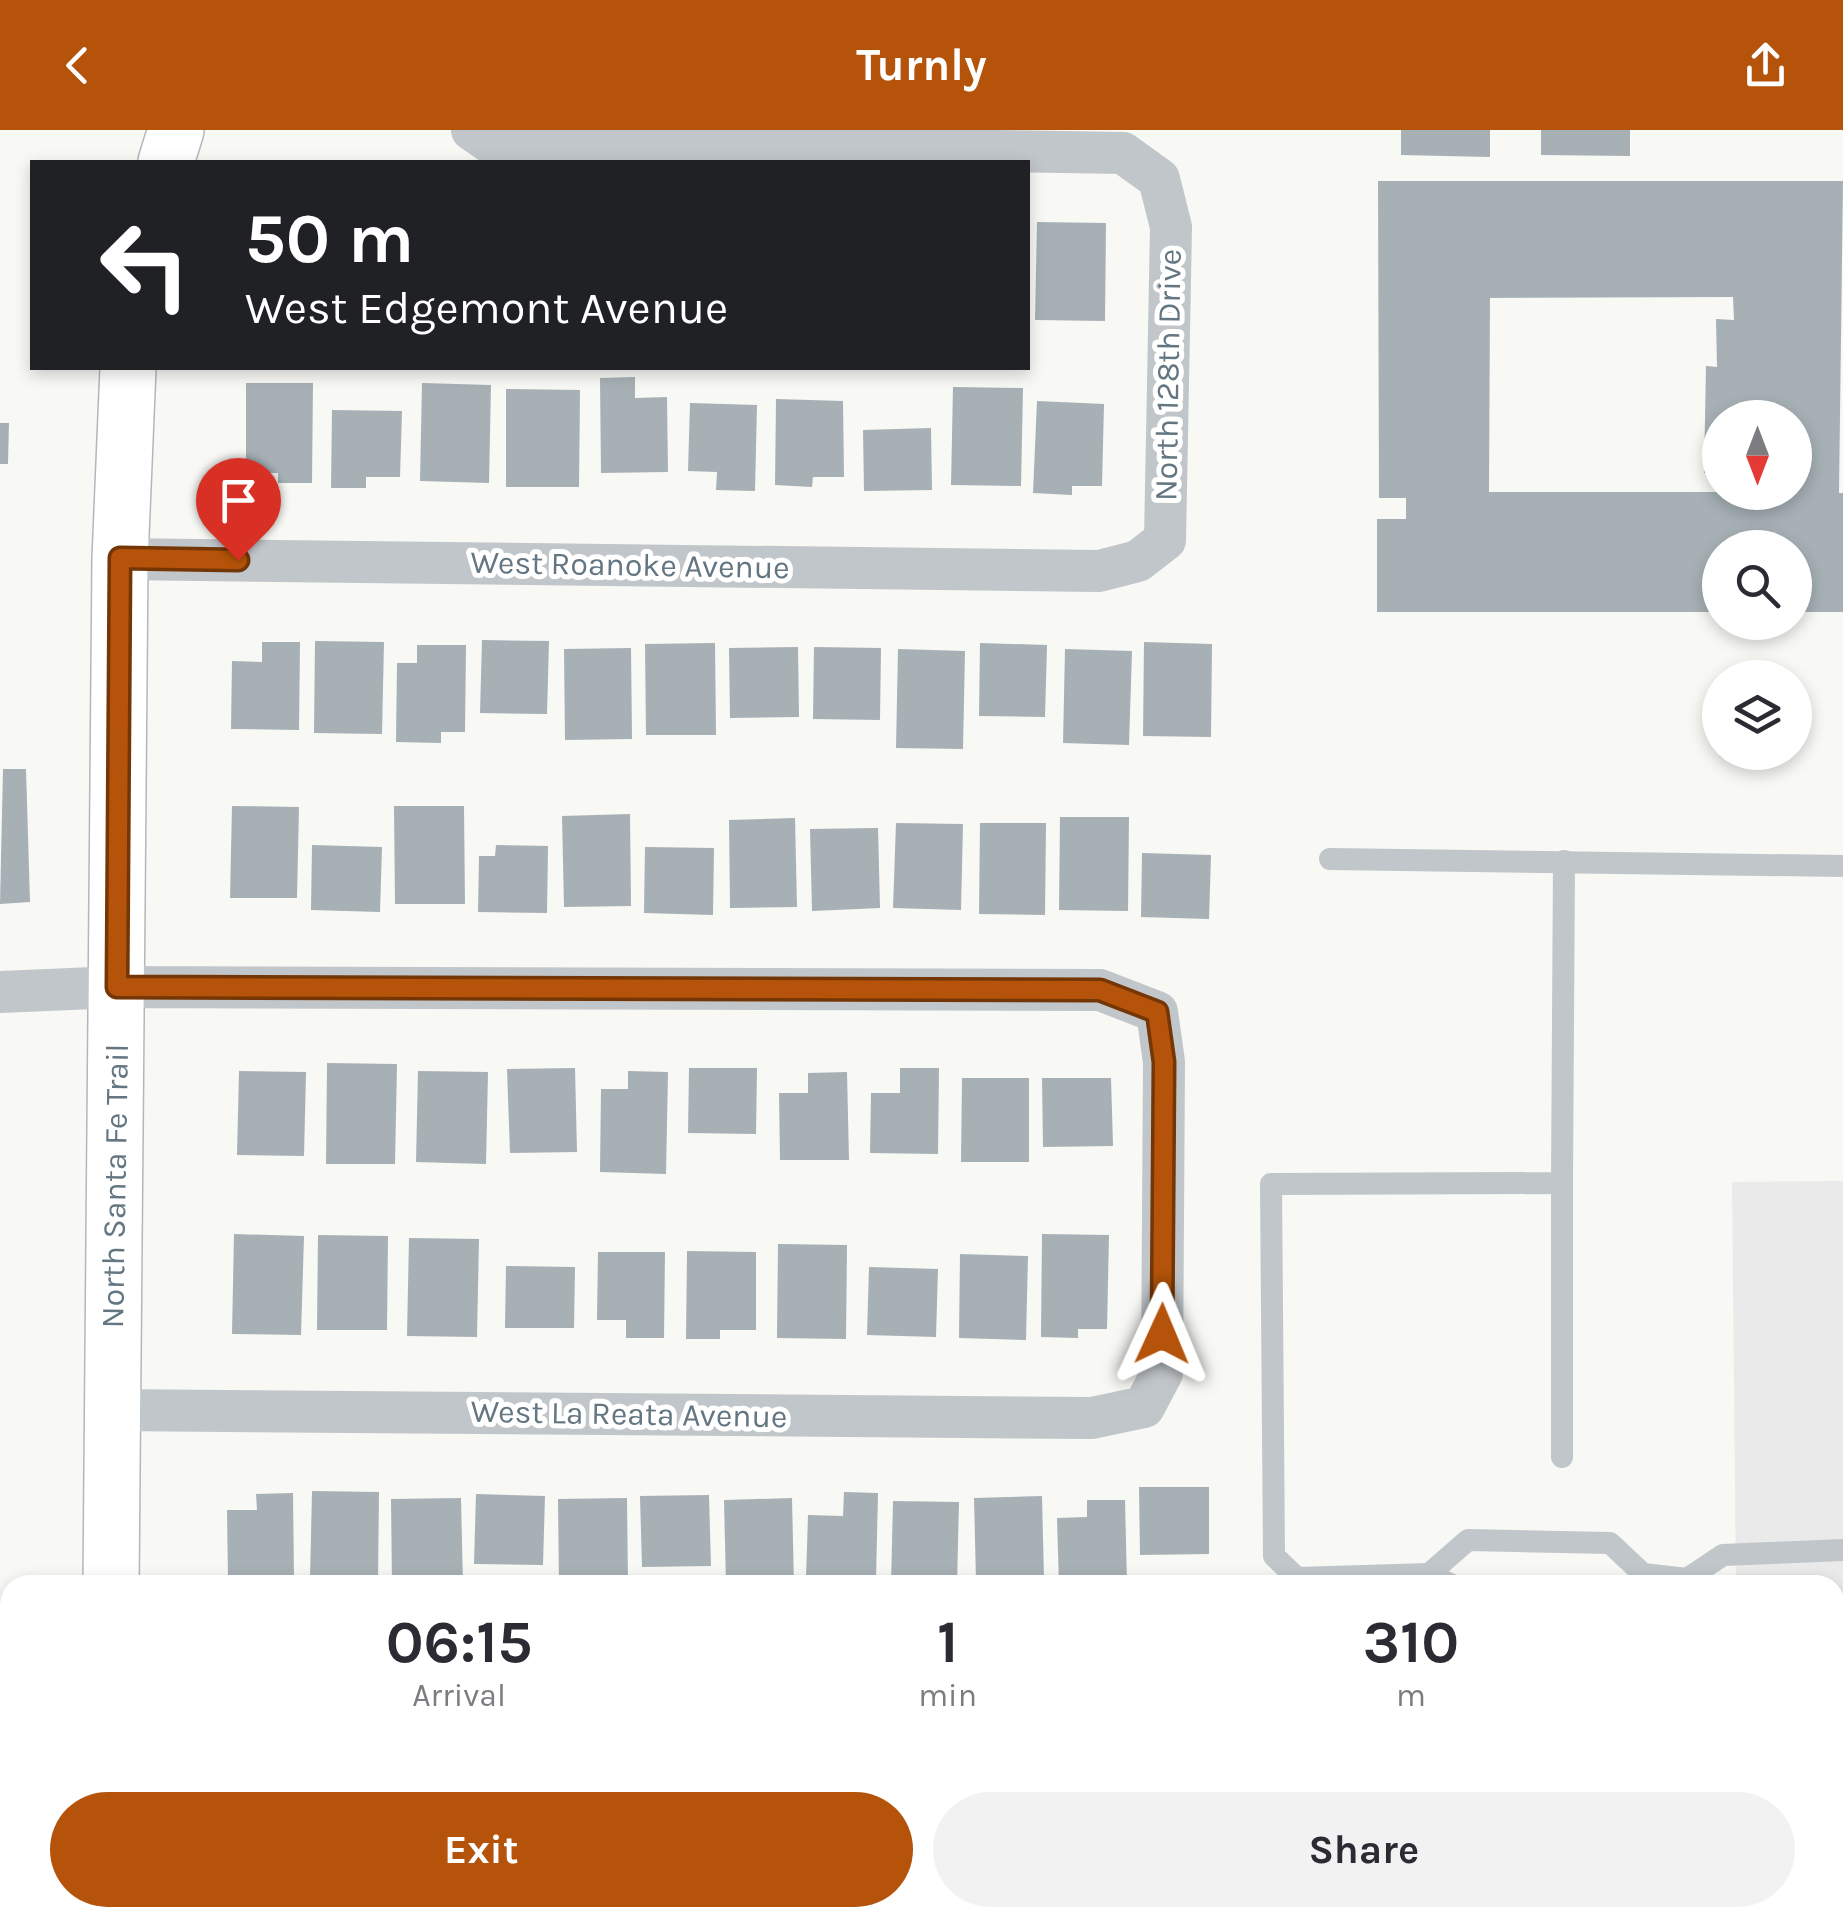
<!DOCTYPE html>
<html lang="en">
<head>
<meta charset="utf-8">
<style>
	:root { --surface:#fff; --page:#f2f2f3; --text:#2b2b33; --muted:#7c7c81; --accent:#b45309 }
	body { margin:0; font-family:Karla,sans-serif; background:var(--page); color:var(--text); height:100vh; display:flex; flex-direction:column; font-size:38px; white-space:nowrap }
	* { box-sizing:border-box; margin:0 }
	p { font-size:32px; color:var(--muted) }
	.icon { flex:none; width:55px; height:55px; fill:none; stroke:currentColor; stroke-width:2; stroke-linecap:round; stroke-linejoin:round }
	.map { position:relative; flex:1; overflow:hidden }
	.details { position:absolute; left:0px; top:1445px; width:1845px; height:352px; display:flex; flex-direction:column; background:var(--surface); border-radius:30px 30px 0 0; box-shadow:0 5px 15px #0003 }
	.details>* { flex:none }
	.banner { position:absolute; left:30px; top:30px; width:1000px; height:210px; border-radius:0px; box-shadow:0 5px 15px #0003; background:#202124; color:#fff; overflow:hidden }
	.needle { width:65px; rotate:180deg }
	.tools { position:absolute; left:1702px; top:270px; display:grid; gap:20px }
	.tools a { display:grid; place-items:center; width:110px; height:110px; border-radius:50%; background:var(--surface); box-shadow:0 5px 15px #0003; font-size:50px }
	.pin { position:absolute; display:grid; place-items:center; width:85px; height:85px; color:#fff; margin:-102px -42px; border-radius:50% 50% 50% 0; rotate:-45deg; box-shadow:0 0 10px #0007 }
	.pin .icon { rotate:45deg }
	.me { position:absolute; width:110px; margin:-55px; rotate:1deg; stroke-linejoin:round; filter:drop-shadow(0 0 8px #0008) }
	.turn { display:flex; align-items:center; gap:35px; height:210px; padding:0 50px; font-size:45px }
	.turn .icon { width:130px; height:130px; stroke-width:2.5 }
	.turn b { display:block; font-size:70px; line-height:85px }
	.eta { display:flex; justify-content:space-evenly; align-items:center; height:170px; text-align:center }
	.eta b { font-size:60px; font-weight:700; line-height:70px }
	.button { display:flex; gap:20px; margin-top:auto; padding:20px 50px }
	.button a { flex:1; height:115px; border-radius:60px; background:var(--accent); color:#fff; font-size:40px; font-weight:700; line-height:115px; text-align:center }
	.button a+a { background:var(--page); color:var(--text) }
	header { display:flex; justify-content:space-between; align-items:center; height:130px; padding:0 50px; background:var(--accent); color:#fff; font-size:45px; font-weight:700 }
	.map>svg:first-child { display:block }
	.built { fill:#e9eae9 }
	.building { fill:#a6b0b5; fill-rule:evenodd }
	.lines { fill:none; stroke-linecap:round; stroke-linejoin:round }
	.secondary-casing { stroke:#b1b8bd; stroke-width:58 }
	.lane { stroke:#c1c6ca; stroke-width:22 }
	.street { stroke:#c1c6ca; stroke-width:42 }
	.secondary { stroke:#fff; stroke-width:55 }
	.route-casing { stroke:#753606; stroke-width:25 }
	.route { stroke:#b45309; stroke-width:18 }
	.labels { text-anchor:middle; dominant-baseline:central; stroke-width:10; stroke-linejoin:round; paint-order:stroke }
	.street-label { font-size:32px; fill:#637681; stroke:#fff }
</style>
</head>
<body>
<header><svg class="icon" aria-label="back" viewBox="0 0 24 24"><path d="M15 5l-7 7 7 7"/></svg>Turnly<svg class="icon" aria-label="share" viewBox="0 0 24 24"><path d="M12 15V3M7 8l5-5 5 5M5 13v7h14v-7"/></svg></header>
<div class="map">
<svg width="1843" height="1796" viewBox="0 0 1843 1796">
	<rect width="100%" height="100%" fill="#f8f8f5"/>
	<g class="built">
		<polygon points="1843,1051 1843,1583 1835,1583 1835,1455 1736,1455 1732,1052"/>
		<polygon points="1835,1725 1843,1728 1843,1796 1220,1796 1220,1788 1835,1788"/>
	</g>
	<g class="building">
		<polygon points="1401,0 1490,0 1490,27 1401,25"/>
		<polygon points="1541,0 1630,0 1630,26 1541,25"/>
		<path d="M 1378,51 L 1843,51 L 1839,363 L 1843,363 L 1843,482 L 1795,482 L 1795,418 L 1720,418 L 1720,482 L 1377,482 L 1377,389 L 1406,389 L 1406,368 L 1379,368 ZM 1733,167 L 1734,190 L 1716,189 L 1717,237 L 1706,236 L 1704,343 L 1720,343 L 1720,288 L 1795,288 L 1795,362 L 1489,362 L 1490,168 Z"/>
		<polygon points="1037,92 1106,93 1105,191 1035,190"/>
		<polygon points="635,247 635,268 667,267 668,342 601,343 600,248"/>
		<polygon points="246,253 313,253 312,353 278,353 278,343 246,343"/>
		<polygon points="422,253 491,255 489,353 420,351"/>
		<polygon points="953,257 1023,258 1021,356 951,355"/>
		<polygon points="506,259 580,260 579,357 506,357"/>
		<polygon points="776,269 843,271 844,347 813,347 812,357 775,355"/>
		<polygon points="1037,271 1104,274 1102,356 1072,356 1072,365 1033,363"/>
		<polygon points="690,273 757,275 755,361 716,360 717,342 688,341"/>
		<polygon points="332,280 402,281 400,347 366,347 366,358 331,358"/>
		<polygon points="0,293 9,293 8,334 0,334"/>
		<polygon points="931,298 932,360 864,361 863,300"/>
		<polygon points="482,510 549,511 547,584 480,583"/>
		<polygon points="315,511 384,512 382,604 314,603"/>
		<polygon points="262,512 300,512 299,600 231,599 232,531 262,532"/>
		<polygon points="1144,512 1212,514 1211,607 1143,606"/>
		<polygon points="715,513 716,605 646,605 645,514"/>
		<polygon points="980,513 1047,515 1045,587 979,586"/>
		<polygon points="417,515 466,515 465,602 441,602 441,613 396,612 397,533 417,533"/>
		<polygon points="798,517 799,587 730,588 729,518"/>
		<polygon points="814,517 881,518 880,590 813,589"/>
		<polygon points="631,518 632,609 565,610 564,519"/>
		<polygon points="898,519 965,521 963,619 896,618"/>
		<polygon points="1065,519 1132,521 1129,615 1063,613"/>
		<polygon points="3,639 26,639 30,772 0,774"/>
		<polygon points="232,676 299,677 297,768 230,768"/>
		<polygon points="394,676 464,676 465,774 395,774"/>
		<polygon points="630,684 631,776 564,777 562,686"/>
		<polygon points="1060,687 1129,687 1128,781 1059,780"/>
		<polygon points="795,688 797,777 730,778 729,690"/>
		<polygon points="896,693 963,694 961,780 893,778"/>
		<polygon points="980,693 1046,693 1045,785 979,784"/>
		<polygon points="878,698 880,778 812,781 810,699"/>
		<polygon points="312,715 382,717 380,782 311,780"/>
		<polygon points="496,715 548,716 547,783 478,782 479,726 495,726"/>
		<polygon points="645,717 714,718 713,785 644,783"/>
		<polygon points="1142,723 1211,725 1209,789 1141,787"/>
		<polygon points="327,933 397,934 395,1034 326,1034"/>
		<polygon points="575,938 577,1022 510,1023 507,939"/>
		<polygon points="689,938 757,938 756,1004 688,1003"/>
		<polygon points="900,938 939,938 938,1024 870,1023 871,963 900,963"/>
		<polygon points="239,941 306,942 304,1026 237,1025"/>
		<polygon points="418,941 488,942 486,1034 416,1032"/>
		<polygon points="628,941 668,942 666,1044 600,1042 601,959 628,959"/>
		<polygon points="847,942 849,1030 780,1030 779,963 808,963 808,943"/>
		<polygon points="962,948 1029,948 1029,1032 961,1032"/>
		<polygon points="1042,948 1111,948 1113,1016 1043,1017"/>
		<polygon points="234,1104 304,1106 301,1205 232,1204"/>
		<polygon points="1042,1104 1109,1105 1107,1199 1078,1199 1078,1208 1041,1207"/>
		<polygon points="318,1105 388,1106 387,1200 317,1200"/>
		<polygon points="409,1108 479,1109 477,1207 407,1206"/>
		<polygon points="778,1114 847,1115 846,1209 777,1208"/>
		<polygon points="687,1121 756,1122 756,1200 720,1200 720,1209 686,1209"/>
		<polygon points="598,1122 665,1122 664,1208 626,1208 626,1190 597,1190"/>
		<polygon points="960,1124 1028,1126 1026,1210 959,1208"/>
		<polygon points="506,1136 575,1137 574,1198 505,1198"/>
		<polygon points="869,1137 938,1139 936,1207 867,1205"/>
		<polygon points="1139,1357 1209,1357 1209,1424 1140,1425"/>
		<polygon points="312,1361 379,1362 378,1452 310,1450"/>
		<polygon points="844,1362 878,1363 876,1450 806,1448 808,1385 843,1386"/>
		<polygon points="293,1363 294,1449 228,1450 227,1380 257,1380 256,1364"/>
		<polygon points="476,1364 545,1366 543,1435 474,1434"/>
		<polygon points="709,1365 711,1436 642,1437 640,1366"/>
		<polygon points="1042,1366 1044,1449 976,1451 974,1368"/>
		<polygon points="461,1368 463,1455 392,1455 391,1369"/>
		<polygon points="627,1368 628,1455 559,1455 558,1369"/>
		<polygon points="792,1368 794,1455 726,1455 724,1370"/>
		<polygon points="1087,1370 1125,1370 1127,1455 1059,1455 1057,1388 1087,1387"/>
		<polygon points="893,1371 959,1372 957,1455 891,1455"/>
	</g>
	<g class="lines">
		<defs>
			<g id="secondary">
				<polyline points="166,32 176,0"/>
				<polyline points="111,1455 120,429 128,238"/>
				<polyline points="0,1627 10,1627"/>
				<polyline points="1835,1648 1843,1648"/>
				<polyline points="112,1788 112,1796"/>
			</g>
		</defs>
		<use href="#secondary" class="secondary-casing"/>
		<g class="lane">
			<polyline points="1330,729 1843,736"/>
			<polyline points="1562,1053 1562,1327"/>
			<polyline points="1429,1444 1468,1410 1610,1413 1643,1444 1687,1449"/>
			<polyline points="1452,1455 1429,1444 1297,1448 1274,1426 1271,1054 1562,1053 1564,731"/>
			<polyline points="1687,1455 1687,1449 1723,1425 1843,1420"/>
		</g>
		<g class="street">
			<polyline points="120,429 1099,441 1138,431 1165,410 1171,97 1159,49 1123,23 491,13 472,0"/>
			<polyline points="0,862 117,857 1100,860 1157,882 1164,932 1162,1243 1144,1277 1092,1288 112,1280"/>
		</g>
		<use href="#secondary" class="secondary"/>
	</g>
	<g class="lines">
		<defs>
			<polyline id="route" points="238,430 120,428 117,857 1100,860 1157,882 1164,932 1162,1204"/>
		</defs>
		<use href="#route" class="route-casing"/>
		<use href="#route" class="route"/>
	</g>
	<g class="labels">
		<g class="street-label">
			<text transform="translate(1168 245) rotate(-89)">North 128th Drive</text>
			<text transform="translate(630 435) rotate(1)">West Roanoke Avenue</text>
			<text transform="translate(115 1056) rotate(-89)">North Santa Fe Trail</text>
			<text transform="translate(629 1284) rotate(1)">West La Reata Avenue</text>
		</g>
	</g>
</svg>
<div class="tools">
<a><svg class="needle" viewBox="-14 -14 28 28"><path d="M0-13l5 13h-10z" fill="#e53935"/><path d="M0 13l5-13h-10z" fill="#7c7c81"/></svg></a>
<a><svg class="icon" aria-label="search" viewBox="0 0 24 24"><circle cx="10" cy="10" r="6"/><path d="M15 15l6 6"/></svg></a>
<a><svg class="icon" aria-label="layers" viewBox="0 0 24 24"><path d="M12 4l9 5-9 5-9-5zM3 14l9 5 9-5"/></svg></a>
</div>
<div class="pin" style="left:238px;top:430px;background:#d93025"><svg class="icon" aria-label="arrive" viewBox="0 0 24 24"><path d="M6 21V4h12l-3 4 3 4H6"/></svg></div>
<svg class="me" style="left:1162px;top:1204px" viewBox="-20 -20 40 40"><path d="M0-17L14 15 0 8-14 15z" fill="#b45309" stroke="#fff" stroke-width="4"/></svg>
<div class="banner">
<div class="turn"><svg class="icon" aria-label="left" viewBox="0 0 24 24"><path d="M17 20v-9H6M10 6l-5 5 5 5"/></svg><div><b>50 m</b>West Edgemont Avenue</div></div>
</div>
<section class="details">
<div class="eta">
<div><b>06:15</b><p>Arrival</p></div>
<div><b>1</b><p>min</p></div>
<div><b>310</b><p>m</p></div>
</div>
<div class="button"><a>Exit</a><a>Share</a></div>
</section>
</div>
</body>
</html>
